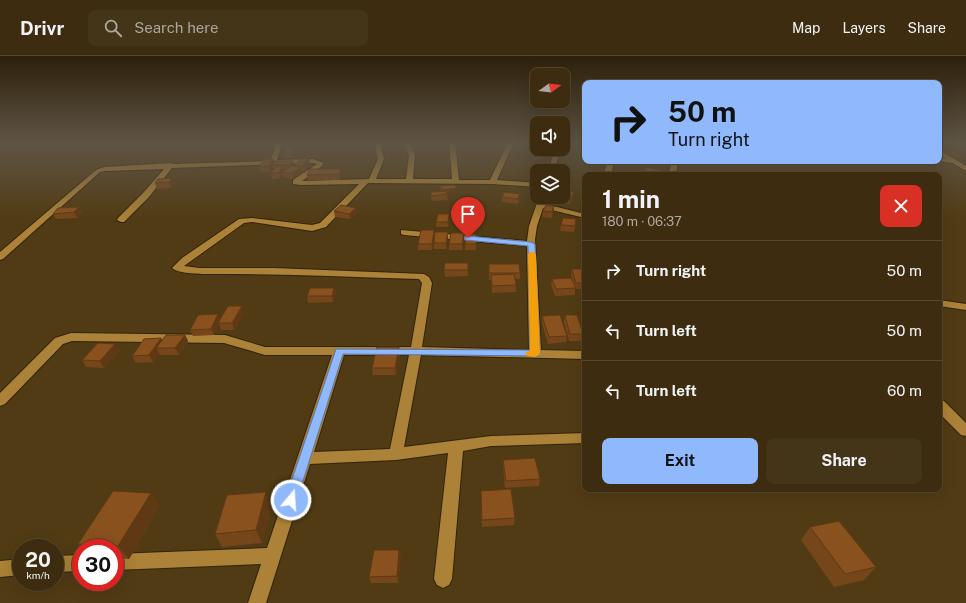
<!DOCTYPE html>
<html lang="en">
<head>
<meta charset="utf-8">
<style>
	:root { --surface:#3d2c0f; --page:#443418; --text:#f1f3f6; --muted:#ada79e; --line:#56482f; --accent:#8fb8fd }
	body { margin:0; font-family:"Public Sans",sans-serif; background:var(--page); color:var(--text); height:100vh; display:flex; flex-direction:column; font-size:15px; white-space:nowrap }
	* { box-sizing:border-box; margin:0 }
	p { font-size:13px; color:var(--muted) }
	.icon { flex:none; width:22px; height:22px; fill:none; stroke:currentColor; stroke-width:2; stroke-linecap:round; stroke-linejoin:round }
	.map { position:relative; flex:1; overflow:hidden }
	.drawer { position:absolute; left:582px; top:116px; width:360px; height:320px; display:flex; flex-direction:column; background:var(--surface); border-radius:8px; box-shadow:0 4px 16px #0002,0 0 0 1px var(--line) }
	.drawer>* { flex:none }
	.banner { position:absolute; left:582px; top:24px; width:360px; height:84px; border-radius:8px; box-shadow:0 4px 16px #0002,0 0 0 1px var(--line); background:#8fb8fd; color:#111; overflow:hidden }
	.needle { width:26px; rotate:75deg }
	.tools { position:absolute; left:530px; top:12px; display:grid; gap:8px }
	.tools a { display:grid; place-items:center; width:40px; height:40px; border-radius:8px; background:var(--surface); box-shadow:0 4px 16px #0002,0 0 0 1px var(--line); font-size:20px }
	.speed { position:absolute; left:12px; top:483px; display:flex; gap:8px; font-size:20px; font-weight:700; text-align:center }
	.speed>* { display:grid; place-content:center; width:52px; height:52px; border-radius:50%; background:var(--surface); box-shadow:0 4px 16px #0002,0 0 0 1px var(--line); line-height:1 }
	.speed small { font-size:10px; font-weight:400 }
	.speed .limit { border:6px solid #d22; background:#fff; color:#111 }
	.pin { position:absolute; display:grid; place-items:center; width:34px; height:34px; color:#fff; margin:-41px -17px; border-radius:50% 50% 50% 0; rotate:-45deg; box-shadow:0 0 4px #0007 }
	.pin .icon { rotate:45deg }
	.me { position:absolute; width:44px; margin:-22px; rotate:18deg; stroke-linejoin:round; filter:drop-shadow(0 0 3px #0008) }
	.turn { display:flex; align-items:center; gap:14px; height:84px; padding:0 20px; font-size:18px }
	.turn .icon { width:52px; height:52px; stroke-width:2.5 }
	.turn b { display:block; font-size:28px; line-height:34px }
	.round { display:grid; place-items:center; flex:none; width:42px; height:42px; border-radius:8px; background:var(--page) }
	.headline { display:flex; align-items:center; justify-content:space-between; height:68px; padding:0 20px }
	h1 { font-size:24px; font-weight:700; line-height:30px }
	.cta { display:flex; gap:8px; margin-top:auto; padding:8px 20px }
	.cta a { flex:1; height:46px; border-radius:8px; background:var(--accent); color:#111; font-size:16px; font-weight:700; line-height:46px; text-align:center }
	.cta a+a { background:var(--page); color:var(--text) }
	ul { padding:0; list-style:none }
	li { display:flex; align-items:center; gap:12px; height:60px; padding:0 20px; border-top:1px solid var(--line) }
	li div { flex:1 }
	li b { display:block; font-size:15px }
	li em { font-style:normal }
	header { display:flex; align-items:center; gap:24px; box-sizing:border-box; height:56px; padding:0 20px; background:var(--surface); border-bottom:1px solid var(--line) }
	header strong { font-size:19px }
	nav { display:flex; gap:22px; margin-inline-start:auto; font-size:14px }
	.search { width:280px; height:36px; background:var(--page); display:flex; align-items:center; gap:10px; box-sizing:border-box; padding:0 14px; border-radius:8px; color:var(--muted); font-size:15px }
	.map>svg:first-child { display:block }
	.lines { fill:none; stroke-linecap:round; stroke-linejoin:round }
	.minor-casing { stroke:#31240c; stroke-width:2 }
	.tertiary-casing { stroke:#31240c; stroke-width:2 }
	.minor { fill:#ab8237; fill-rule:evenodd }
	.tertiary { fill:#ab8237; fill-rule:evenodd }
	.wall { fill:#754619 }
	.shaded-wall { fill:#5f3914 }
	.building { fill:#88511d; stroke:#5f3914 }
	.route { fill:#8fb8fd; stroke:#5d78a4 }
	.slow { fill:#f59e0b }
</style>
</head>
<body>
<header>
<strong>Drivr</strong>
<div class="search"><svg class="icon" aria-label="search" viewBox="0 0 24 24"><circle cx="10" cy="10" r="6"/><path d="M15 15l6 6"/></svg>Search here</div>
<nav><a>Map</a><a>Layers</a><a>Share</a></nav>
</header>
<div class="map">
<svg width="966" height="547" viewBox="0 0 966 547">
	<rect width="100%" height="100%" fill="#513b14"/>
	<g class="lines">
		<defs>
			<g id="minor">
				<path d="M 277,86 L 283,86 L 277,104 L 313,103 L 324,107 L 322,110 L 302,125 L 369,123 L 378,103 L 374,86 L 380,86 L 384,103 L 376,123 L 406,123 L 409,99 L 403,86 L 409,86 L 415,99 L 413,123 L 452,123 L 449,86 L 455,86 L 459,124 L 490,124 L 508,86 L 514,86 L 497,124 L 537,127 L 537,131 L 493,128 L 368,127 L 326,171 L 312,175 L 252,166 L 244,167 L 184,210 L 200,212 L 274,212 L 424,218 L 429,221 L 432,227 L 422,291 L 529,294 L 527,190 L 404,179 L 401,178 L 401,174 L 527,185 L 529,170 L 539,141 L 547,141 L 545,148 L 585,158 L 585,162 L 543,152 L 537,170 L 535,184 L 541,294 L 585,295 L 585,303 L 421,299 L 404,391 L 491,380 L 585,377 L 585,387 L 491,390 L 463,395 L 452,523 L 449,529 L 443,532 L 437,529 L 434,523 L 448,397 L 396,404 L 310,408 L 266,547 L 248,547 L 261,508 L 115,514 L 115,498 L 267,492 L 332,299 L 265,299 L 224,287 L 72,285 L 63,288 L 5,348 L 0,350 L 0,337 L 55,282 L 71,277 L 225,279 L 265,291 L 411,291 L 422,227 L 419,223 C 353,221 286,218 220,218 C 210,218 179,219 172,212 L 182,202 L 239,163 L 252,162 L 312,169 L 320,167 L 359,128 L 301,129 L 293,128 L 293,124 L 317,108 L 313,107 L 172,112 L 149,141 L 124,166 L 121,166 L 117,164 L 118,162 L 143,137 L 164,113 L 105,115 L 100,116 L 3,203 L 0,204 L 0,196 L 96,114 L 104,111 L 171,107 L 174,108 L 270,105 ZM 344,299 L 409,299 L 390,393 L 314,396 Z"/>
				<polygon points="555,93 561,93 554,115 548,115"/>
				<polygon points="939,102 953,103 956,105 953,107 937,105 939,105"/>
				<polygon points="608,105 614,105 611,119 603,119"/>
				<polygon points="672,105 678,105 676,119 668,119"/>
				<polygon points="939,244 966,248 966,254 939,250"/>
				<polygon points="939,343 944,345 966,367 966,380 961,379 939,357"/>
				<polygon points="81,499 81,515 55,516 55,500"/>
				<polygon points="21,503 21,519 0,521 0,505"/>
			</g>
			<polygon id="tertiary" points="939,94 966,110 966,115 939,99"/>
		</defs>
		<use href="#minor" class="minor-casing"/>
		<use href="#tertiary" class="tertiary-casing"/>
		<use href="#minor" class="minor"/>
		<use href="#tertiary" class="tertiary"/>
	</g>
	<g class="wall">
		<polygon points="281,86 297,86 297,89 282,90"/>
		<polygon points="575,86 584,86 584,88 575,87"/>
		<polygon points="293,90 294,95 293,102 285,102 284,97"/>
		<polygon points="273,103 274,106 275,105 294,110 295,111 295,110 309,103 310,108 305,115 301,115 302,117 293,123 283,121 282,118 280,122 272,123 271,117 273,113 272,111 270,116 261,116 259,111"/>
		<polygon points="341,113 342,118 340,124 308,124 307,119"/>
		<polygon points="172,122 174,128 171,132 157,133 155,127"/>
		<polygon points="440,130 457,138 447,139 448,144 432,145 431,141 431,136 440,135"/>
		<polygon points="504,136 520,143 518,148 502,146 502,141"/>
		<polygon points="574,136 574,141 570,148 547,145 548,141 563,141"/>
		<polygon points="79,151 82,156 77,162 56,163 53,158"/>
		<polygon points="356,152 357,158 350,163 335,161 334,155"/>
		<polygon points="543,155 554,155 552,162 542,161"/>
		<polygon points="449,158 449,164 448,171 436,171 436,166"/>
		<polygon points="561,169 576,169 574,176 560,175"/>
		<polygon points="448,176 448,182 446,193 434,193 434,187 432,194 418,194 418,188 435,180"/>
		<polygon points="476,178 476,194 465,194 465,188"/>
		<polygon points="464,183 462,194 449,194 449,188"/>
		<polygon points="468,207 468,220 445,221 444,214"/>
		<polygon points="489,208 520,217 520,223 515,223 516,229 516,236 492,237 491,224 489,224"/>
		<polygon points="572,213 585,213 585,233 575,233 575,239 555,240 551,229 552,223 572,223 571,220"/>
		<polygon points="334,232 336,238 333,246 308,247 307,240"/>
		<polygon points="244,257 234,274 221,274 219,268 214,279 193,280 190,274 218,258 220,264"/>
		<polygon points="565,259 583,278 582,285 569,285 564,266"/>
		<polygon points="542,260 567,280 566,286 548,288 542,267"/>
		<polygon points="185,279 188,285 179,299 160,299 159,297 153,306 136,307 132,300 161,282 162,285"/>
		<polygon points="119,295 104,312 86,311 82,304"/>
		<polygon points="400,298 396,319 373,319 372,312"/>
		<polygon points="503,404 540,423 539,430 505,432 503,411"/>
		<polygon points="481,435 515,462 514,469 482,471"/>
		<polygon points="151,437 160,450 129,503 115,502 115,492 82,492 78,488"/>
		<polygon points="272,450 262,487 222,491 215,478"/>
		<polygon points="810,471 876,511 864,524 834,531 801,484"/>
		<polygon points="401,500 398,527 371,527 369,521"/>
	</g>
	<g class="shaded-wall">
		<polygon points="326,86 334,86 334,87 326,88"/>
		<polygon points="293,90 294,95 293,102 292,97"/>
		<polygon points="273,103 274,108 272,109 272,111 270,116 269,110"/>
		<polygon points="309,103 310,108 305,115 303,110"/>
		<polygon points="293,105 294,110 291,114 290,109"/>
		<polygon points="283,110 284,115 282,116 282,118 280,122 279,117"/>
		<polygon points="301,111 302,117 293,123 292,117"/>
		<polygon points="341,113 342,118 340,124 339,118"/>
		<polygon points="172,122 174,128 171,132 169,126"/>
		<polygon points="457,132 457,138 447,139 447,138 443,139 442,134"/>
		<polygon points="574,136 574,141 570,148 571,143"/>
		<polygon points="520,138 520,143 518,148 518,143"/>
		<polygon points="554,150 554,155 552,162 552,156"/>
		<polygon points="79,151 82,156 77,162 74,156"/>
		<polygon points="356,152 357,158 350,163 349,158"/>
		<polygon points="449,158 449,164 448,171 448,166"/>
		<polygon points="434,174 435,180 432,194 432,188"/>
		<polygon points="448,176 448,182 446,193 446,187"/>
		<polygon points="464,177 464,183 462,194 462,188"/>
		<polygon points="334,232 336,238 333,246 332,240"/>
		<polygon points="242,250 244,257 234,274 232,267"/>
		<polygon points="218,258 221,264 218,267 219,268 214,279 211,273"/>
		<polygon points="185,279 188,285 179,299 175,292"/>
		<polygon points="161,282 164,289 156,292 159,297 153,306 149,299"/>
		<polygon points="115,288 119,295 104,312 100,305"/>
		<polygon points="399,291 400,298 396,319 395,312"/>
		<polygon points="266,436 272,450 262,487 256,474"/>
		<polygon points="151,437 160,450 129,503 118,490"/>
		<polygon points="399,494 401,500 398,527 397,520"/>
	</g>
	<g class="building">
		<polygon points="285,90 293,90 292,97 284,97"/>
		<polygon points="301,102 309,103 303,110 295,110"/>
		<polygon points="264,103 273,103 269,110 259,111"/>
		<polygon points="275,105 293,105 290,109 272,109"/>
		<polygon points="283,110 279,117 271,117 275,111"/>
		<polygon points="291,110 301,111 292,117 282,116"/>
		<polygon points="646,111 661,114 659,118 646,116 656,119 640,119"/>
		<polygon points="310,113 341,113 339,118 307,119"/>
		<polygon points="172,122 169,126 155,127 158,123"/>
		<polygon points="454,129 457,132 442,134 440,130"/>
		<polygon points="563,134 574,136 571,143 558,141 563,141"/>
		<polygon points="446,135 447,138 432,140 431,136"/>
		<polygon points="504,136 520,138 518,143 502,141"/>
		<polygon points="341,149 356,152 349,158 334,155"/>
		<polygon points="546,149 554,150 552,156 543,155"/>
		<polygon points="79,151 74,156 53,158 58,152"/>
		<polygon points="438,158 449,158 448,166 436,166"/>
		<polygon points="563,162 576,163 575,170 561,169"/>
		<polygon points="421,174 434,174 432,188 418,188"/>
		<polygon points="435,176 448,176 446,187 434,187"/>
		<polygon points="451,177 464,177 462,188 449,188"/>
		<polygon points="466,178 476,178 476,188 465,188"/>
		<polygon points="445,207 468,207 468,214 444,214"/>
		<polygon points="489,208 519,208 520,217 489,217"/>
		<polygon points="572,213 585,213 585,227 576,227"/>
		<polygon points="514,218 516,229 492,230 491,219"/>
		<polygon points="571,222 576,232 556,233 552,223"/>
		<polygon points="310,232 334,232 332,240 307,240"/>
		<polygon points="228,250 242,250 232,267 218,267"/>
		<polygon points="218,258 211,273 190,274 198,259"/>
		<polygon points="560,259 567,280 549,281 542,260"/>
		<polygon points="565,259 577,259 583,278 570,278"/>
		<polygon points="166,279 185,279 175,292 156,292"/>
		<polygon points="161,282 149,299 132,300 144,283"/>
		<polygon points="98,287 115,288 100,305 82,304"/>
		<polygon points="377,291 399,291 395,312 372,312"/>
		<polygon points="535,402 540,423 506,425 503,404"/>
		<polygon points="511,433 515,462 482,464 481,435"/>
		<polygon points="113,435 151,437 118,490 78,488"/>
		<polygon points="266,436 256,474 215,478 227,439"/>
		<polygon points="839,465 876,511 845,518 810,471"/>
		<polygon points="374,494 399,494 397,520 369,521"/>
	</g>
	<linearGradient id="sky" x2="0" y2="1"><stop stop-color="#2d200b"/><stop offset="0.53" stop-color="#5f5545"/><stop offset="1" stop-color="#5f5545" stop-opacity="0"/></linearGradient>
	<rect width="966" height="163" fill="url(#sky)"/>
	<polygon class="route" points="468,180 531,186 535,188 540,298 538,300 343,298 297,444 295,448 291,450 286,448 285,444 336,293 530,294 528,190 465,184 465,181"/>
	<polygon class="slow" points="532,195 536,198 540,298 535,301 527,300 525,297 530,294 528,198"/>
</svg>
<div class="tools">
<a><svg class="needle" viewBox="-14 -14 28 28"><path d="M0-13l5 13h-10z" fill="#e53935"/><path d="M0 13l5-13h-10z" fill="#ada79e"/></svg></a>
<a><svg class="icon" aria-label="sound" viewBox="0 0 24 24"><path d="M4 9h4l5-4v14l-5-4H4zM17 9q2 3 0 6"/></svg></a>
<a><svg class="icon" aria-label="layers" viewBox="0 0 24 24"><path d="M12 4l9 5-9 5-9-5zM3 14l9 5 9-5"/></svg></a>
</div>
<div class="speed"><div>20<small>km/h</small></div><div class="limit">30</div></div>
<div class="pin" style="left:468px;top:182px;background:#d93025"><svg class="icon" aria-label="arrive" viewBox="0 0 24 24"><path d="M6 21V4h12l-3 4 3 4H6"/></svg></div>
<svg class="me" style="left:291px;top:444px" viewBox="-20 -20 40 40"><circle r="17" fill="#8fb8fd" stroke="#fff" stroke-width="3"/><path d="M0-11L8 9 0 5-8 9z" fill="#fff"/></svg>
<div class="banner">
<div class="turn"><svg class="icon" aria-label="right" viewBox="0 0 24 24"><path d="M7 20v-9h11M14 6l5 5-5 5"/></svg><div><b>50 m</b>Turn right</div></div>
</div>
<section class="drawer">
<div class="headline"><div><h1>1 min</h1><p>180 m · 06:37</p></div><a class="round" style="background:#d93025;color:#fff"><svg class="icon" aria-label="close" viewBox="0 0 24 24"><path d="M6 6l12 12M18 6L6 18"/></svg></a></div>
<ul>
<li><svg class="icon" aria-label="right" viewBox="0 0 24 24"><path d="M7 20v-9h11M14 6l5 5-5 5"/></svg><div><b>Turn right</b></div><em>50 m</em></li>
<li><svg class="icon" aria-label="left" viewBox="0 0 24 24"><path d="M17 20v-9H6M10 6l-5 5 5 5"/></svg><div><b>Turn left</b></div><em>50 m</em></li>
<li><svg class="icon" aria-label="left" viewBox="0 0 24 24"><path d="M17 20v-9H6M10 6l-5 5 5 5"/></svg><div><b>Turn left</b></div><em>60 m</em></li>
</ul>
<div class="cta"><a>Exit</a><a>Share</a></div>
</section>
</div>
</body>
</html>
